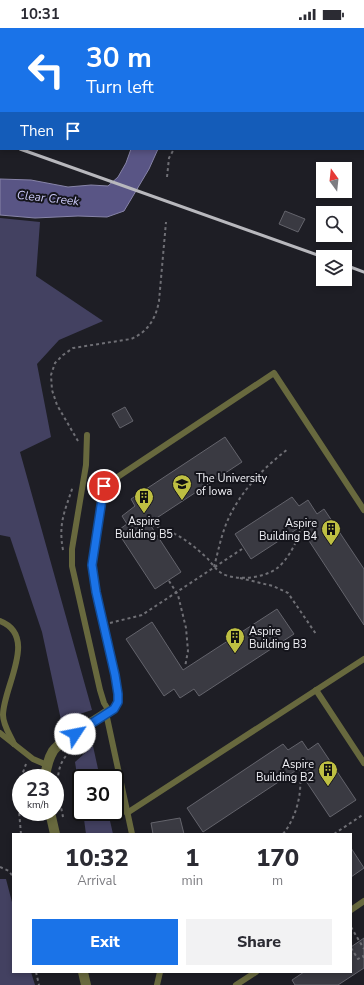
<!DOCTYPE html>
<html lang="en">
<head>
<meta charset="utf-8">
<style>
	:root { --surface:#fff; --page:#f2f2f3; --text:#2b2b33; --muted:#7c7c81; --accent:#1a73e8 }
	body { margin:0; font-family:"Nunito Sans",sans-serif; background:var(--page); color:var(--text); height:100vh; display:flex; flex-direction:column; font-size:15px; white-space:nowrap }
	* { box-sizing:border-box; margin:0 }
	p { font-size:13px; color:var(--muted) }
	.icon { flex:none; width:22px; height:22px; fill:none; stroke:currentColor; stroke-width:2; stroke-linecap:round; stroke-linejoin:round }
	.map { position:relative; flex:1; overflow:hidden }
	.sheet { position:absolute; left:12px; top:805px; width:340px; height:140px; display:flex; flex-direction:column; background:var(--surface); border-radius:0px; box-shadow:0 2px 6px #0003 }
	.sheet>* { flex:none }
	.top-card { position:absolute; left:0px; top:0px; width:364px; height:122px; box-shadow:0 2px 6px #0003; background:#1a73e8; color:#fff; overflow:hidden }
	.needle { width:26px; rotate:345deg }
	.fabs { position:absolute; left:316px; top:134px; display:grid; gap:8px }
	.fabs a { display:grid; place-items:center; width:36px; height:36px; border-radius:0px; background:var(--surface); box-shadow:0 2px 6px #0003; font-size:20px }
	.speed { position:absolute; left:12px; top:741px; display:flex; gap:8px; font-size:20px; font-weight:700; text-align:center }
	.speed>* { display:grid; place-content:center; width:52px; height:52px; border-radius:50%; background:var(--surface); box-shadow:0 2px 6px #0003; line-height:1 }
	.speed small { font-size:10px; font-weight:400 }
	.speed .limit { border:2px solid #111; border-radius:6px; background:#fff; color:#111 }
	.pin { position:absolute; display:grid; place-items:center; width:34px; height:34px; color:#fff; margin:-17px; border:2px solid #fff; border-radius:50%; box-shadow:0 1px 4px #0007 }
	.me { position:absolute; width:44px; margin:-22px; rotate:56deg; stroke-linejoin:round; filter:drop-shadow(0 0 3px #0008) }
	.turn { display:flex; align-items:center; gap:14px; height:84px; padding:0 20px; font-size:18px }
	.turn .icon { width:52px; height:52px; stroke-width:2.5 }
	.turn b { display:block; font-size:28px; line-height:34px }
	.then { display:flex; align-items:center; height:38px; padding:0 20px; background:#0003; gap:8px; font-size:15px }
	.eta { display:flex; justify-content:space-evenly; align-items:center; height:68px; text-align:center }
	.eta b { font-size:24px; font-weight:800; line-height:28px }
	.button { display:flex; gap:8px; margin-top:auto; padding:8px 20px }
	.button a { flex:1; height:46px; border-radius:0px; background:var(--accent); color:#fff; font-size:16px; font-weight:800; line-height:46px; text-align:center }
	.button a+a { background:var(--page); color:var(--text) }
	.status { display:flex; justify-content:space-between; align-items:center; height:28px; padding:0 20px; background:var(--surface); direction:ltr }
	.status svg { height:11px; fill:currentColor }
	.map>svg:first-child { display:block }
	.green { fill:#434161 }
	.water { fill:#595585; stroke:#8784a8 }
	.building { fill:#3a3a42; stroke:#64646c }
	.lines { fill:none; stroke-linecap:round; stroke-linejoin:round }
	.path { stroke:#6f6f75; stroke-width:2; stroke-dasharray:3 3; stroke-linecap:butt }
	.service { stroke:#68693e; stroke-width:6 }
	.minor { stroke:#68693e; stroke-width:10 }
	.rail { stroke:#b8b8bd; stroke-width:3 }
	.route-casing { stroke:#114b97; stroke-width:10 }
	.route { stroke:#1a73e8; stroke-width:7 }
	.labels { text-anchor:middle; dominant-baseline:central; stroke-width:4; stroke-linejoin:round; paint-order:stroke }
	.poi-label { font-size:11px; fill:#f3f3f8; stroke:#15151c; text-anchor:start }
	.water-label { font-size:12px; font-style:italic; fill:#cbc9f7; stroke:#15151c }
</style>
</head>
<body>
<div class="status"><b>10:31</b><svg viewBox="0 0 49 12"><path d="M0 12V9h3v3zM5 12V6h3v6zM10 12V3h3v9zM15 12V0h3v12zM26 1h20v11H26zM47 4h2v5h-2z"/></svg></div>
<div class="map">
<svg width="364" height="957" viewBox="0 0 364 957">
	<rect width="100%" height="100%" fill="#1e1e25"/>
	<g class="green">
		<polygon points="0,190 40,194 36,248 103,293 59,312 37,336 51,409 20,424 92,682 61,692 42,604 10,509 0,507"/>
		<polygon points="93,718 100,750 81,750 81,773 75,734"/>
		<polygon points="83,784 108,784 113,806 86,806"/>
		<polygon points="0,851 6,851 13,878 13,944 31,944 35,957 0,957"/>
	</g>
	<polygon class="water" points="131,121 158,121 149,141 124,183 107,189 78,188 35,190 0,187 0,151 31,152 68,159 91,157 108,158 118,149 126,135"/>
	<g class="building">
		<polygon points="285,183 305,191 298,204 279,196"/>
		<polygon points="125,379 133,393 120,400 112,386"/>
		<polygon points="225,409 242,434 149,495 181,544 155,561 117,503 127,496 122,488 135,478 131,471"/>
		<polygon points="292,469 299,478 308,472 317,486 324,481 364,541 364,597 300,499 251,531 235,506"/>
		<polygon points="277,581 294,606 199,668 194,661 180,670 174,661 164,668 126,611 152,594 183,642"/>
		<polygon points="302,713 308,722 318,715 356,772 330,789 298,741 203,804 187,780 283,716 288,722"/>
		<polygon points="180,790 184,806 153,806 151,795"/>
		<polygon points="351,820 364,840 351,849"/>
		<polygon points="364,910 364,940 338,957 295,957 292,952 304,944 351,944 351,919"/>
	</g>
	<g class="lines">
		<g class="path">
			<polyline points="236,1 237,0"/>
			<polyline points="167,149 169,130 174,121"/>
			<path d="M 78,413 L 57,377 L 52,362 L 51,347 L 55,335 L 63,327 L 73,320 L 131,311 C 148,304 156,290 159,273 L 166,194"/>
			<path d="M 151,497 C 175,503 190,514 208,531 C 212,536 217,543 223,546 C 237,553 263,550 276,541 C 287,533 296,516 300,503"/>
			<path d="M 63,522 C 58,495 65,483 73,458"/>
			<path d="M 214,539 C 218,524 221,508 227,494 C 239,465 263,440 288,421"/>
			<polyline points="240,550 273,558 288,565 316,606"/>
			<polyline points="169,553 178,567 186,600 188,623 185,639"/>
			<polyline points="110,595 142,587 242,521"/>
			<polyline points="21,750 26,736"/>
			<path d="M 63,789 C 59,768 51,740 70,724 C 77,717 86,713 94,708 L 94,704"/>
			<polyline points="21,806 19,783 21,754"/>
			<path d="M 283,806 C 296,790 302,767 300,746"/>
			<polyline points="334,806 364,786"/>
			<polyline points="0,839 9,843 13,849"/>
			<polyline points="351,899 364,921"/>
			<polyline points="351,920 358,931 363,928 364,930"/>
			<polyline points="36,944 39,957"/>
		</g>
		<g class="service">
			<polyline points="87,407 86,437 72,521 72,538 100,662 104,675 109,683"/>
			<path d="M 0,593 C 39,608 3,659 3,687 C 3,697 10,707 14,716"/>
			<polyline points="316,662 364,735"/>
			<polyline points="0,705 33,731 47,737"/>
			<polyline points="127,785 364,631"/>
			<path d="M 132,806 L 106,685 C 116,679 118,678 118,666 L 96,564 L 93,537 L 104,458 L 274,345 L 364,482"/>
			<polyline points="351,882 364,873"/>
			<polyline points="157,957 160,944"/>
			<polyline points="236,957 256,944"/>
		</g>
		<g class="minor">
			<path d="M 45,750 C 46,741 48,731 53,723 C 63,710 92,695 106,685"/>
			<polyline points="50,784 55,806"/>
			<polyline points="83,944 86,957"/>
		</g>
		<g class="rail">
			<polyline points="0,114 1,114"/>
			<polyline points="20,121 323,229"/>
			<polyline points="345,237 364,244"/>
		</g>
	</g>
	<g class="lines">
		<defs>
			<polyline id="route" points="75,706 114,681 118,674 118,666 115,647 96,564 92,537 104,458"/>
		</defs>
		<use href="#route" class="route-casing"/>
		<use href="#route" class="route"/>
	</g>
	<defs>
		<symbol id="university-pin" viewBox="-11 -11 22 30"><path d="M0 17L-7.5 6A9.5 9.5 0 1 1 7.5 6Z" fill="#bebf42" stroke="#15151c"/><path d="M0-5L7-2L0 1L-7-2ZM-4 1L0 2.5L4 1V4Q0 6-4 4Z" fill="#111"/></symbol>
		<symbol id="building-pin" viewBox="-11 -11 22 30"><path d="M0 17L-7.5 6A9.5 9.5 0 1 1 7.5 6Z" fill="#bebf42" stroke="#15151c"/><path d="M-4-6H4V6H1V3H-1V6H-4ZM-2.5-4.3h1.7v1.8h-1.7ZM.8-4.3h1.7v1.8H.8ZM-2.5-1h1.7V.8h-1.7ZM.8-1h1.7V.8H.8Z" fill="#111"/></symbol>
	</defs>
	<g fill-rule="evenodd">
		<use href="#university-pin" x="171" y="445" width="22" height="30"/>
		<use href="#building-pin" x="133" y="458" width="22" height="30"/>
		<use href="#building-pin" x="320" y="490" width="22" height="30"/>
		<use href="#building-pin" x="224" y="598" width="22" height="30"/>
		<use href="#building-pin" x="317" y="731" width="22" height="30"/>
	</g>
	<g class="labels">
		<g class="poi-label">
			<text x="196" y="450">The University<tspan x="196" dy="13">of Iowa</tspan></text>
			<text x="144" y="493" text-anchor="middle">Aspire<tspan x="144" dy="13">Building B5</tspan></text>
			<text x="317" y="495" text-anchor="end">Aspire<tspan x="317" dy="13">Building B4</tspan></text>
			<text x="249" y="603">Aspire<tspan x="249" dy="13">Building B3</tspan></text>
			<text x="314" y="736" text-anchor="end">Aspire<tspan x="314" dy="13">Building B2</tspan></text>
		</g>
		<g class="water-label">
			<text transform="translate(48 170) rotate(6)">Clear Creek</text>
		</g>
	</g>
</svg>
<div class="fabs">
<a><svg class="needle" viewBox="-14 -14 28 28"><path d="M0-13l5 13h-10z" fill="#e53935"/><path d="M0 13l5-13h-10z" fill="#7c7c81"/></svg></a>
<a><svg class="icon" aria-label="search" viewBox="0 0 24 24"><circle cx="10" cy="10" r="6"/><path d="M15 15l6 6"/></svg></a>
<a><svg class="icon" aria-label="layers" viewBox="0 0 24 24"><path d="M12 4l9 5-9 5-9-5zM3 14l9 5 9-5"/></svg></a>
</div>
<div class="speed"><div>23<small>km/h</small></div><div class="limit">30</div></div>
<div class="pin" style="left:104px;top:458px;background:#d93025"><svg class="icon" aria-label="arrive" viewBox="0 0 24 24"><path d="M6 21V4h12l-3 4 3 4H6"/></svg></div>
<svg class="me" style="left:75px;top:706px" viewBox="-20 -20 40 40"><circle r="19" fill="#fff"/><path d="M0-13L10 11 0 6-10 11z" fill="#1a73e8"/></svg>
<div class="top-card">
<div class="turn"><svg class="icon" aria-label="left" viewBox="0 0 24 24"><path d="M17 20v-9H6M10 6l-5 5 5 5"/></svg><div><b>30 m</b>Turn left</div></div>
<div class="then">Then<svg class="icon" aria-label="arrive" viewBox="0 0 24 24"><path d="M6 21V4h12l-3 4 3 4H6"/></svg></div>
</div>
<section class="sheet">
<div class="eta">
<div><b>10:32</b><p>Arrival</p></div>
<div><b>1</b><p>min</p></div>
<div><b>170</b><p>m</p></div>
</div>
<div class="button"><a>Exit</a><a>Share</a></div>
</section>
</div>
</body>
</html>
